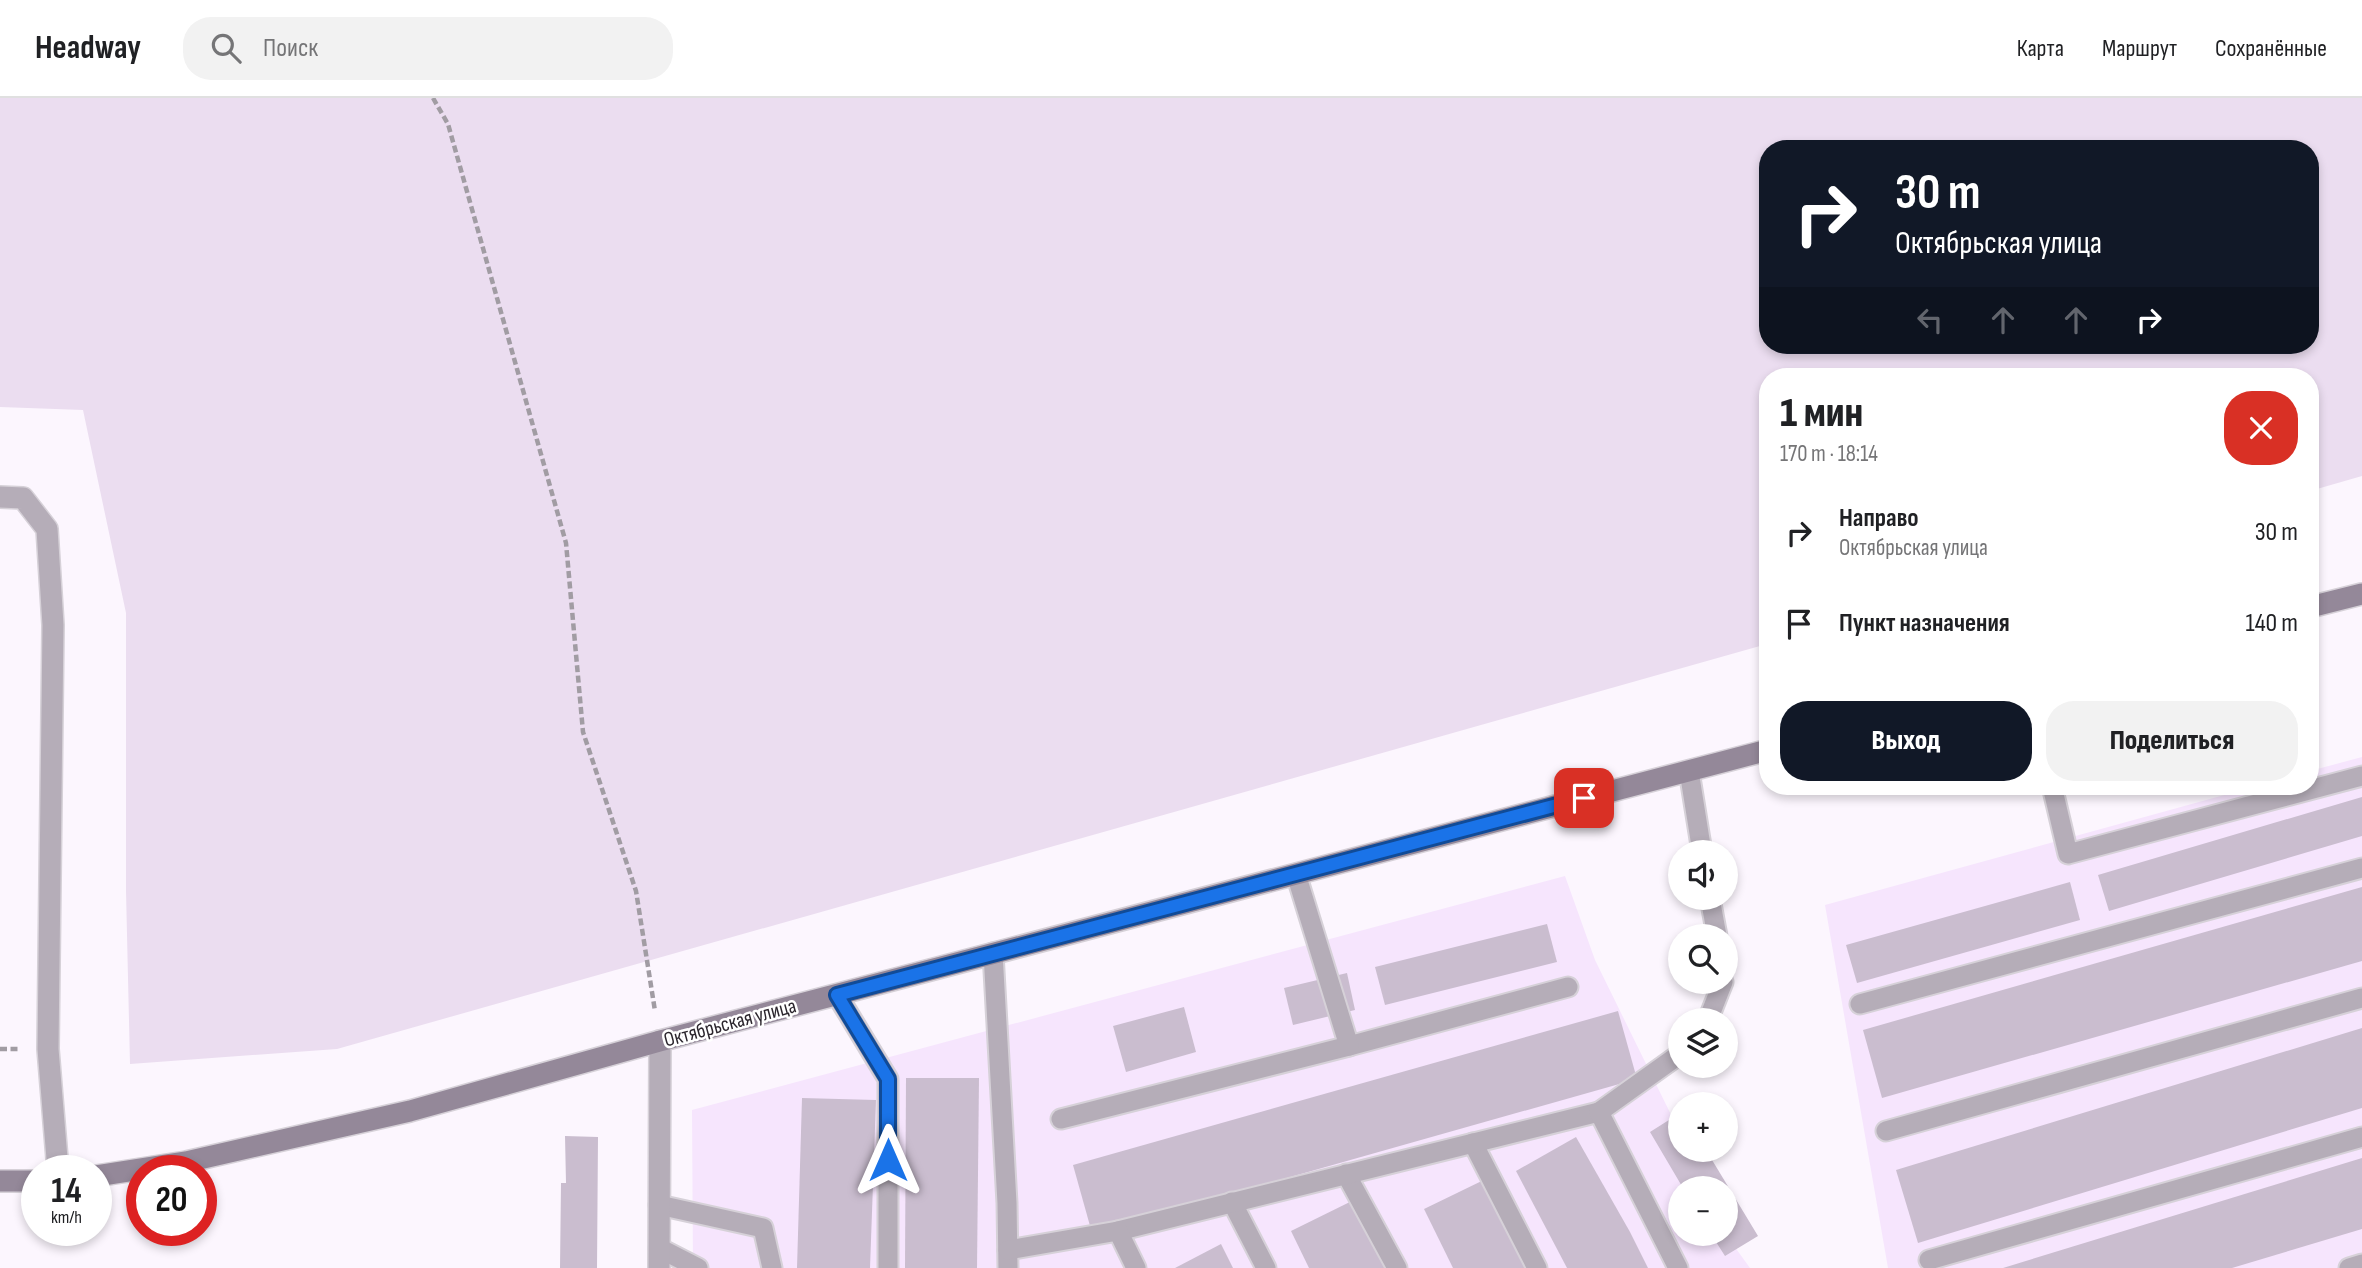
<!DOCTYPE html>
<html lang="ru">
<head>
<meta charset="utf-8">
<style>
	:root { --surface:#fff; --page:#f2f2f2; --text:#202124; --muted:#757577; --line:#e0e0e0; --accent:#111827 }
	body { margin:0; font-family:"Sofia Sans Condensed",sans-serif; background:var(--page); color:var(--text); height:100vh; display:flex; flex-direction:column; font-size:26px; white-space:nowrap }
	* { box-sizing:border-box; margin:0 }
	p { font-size:23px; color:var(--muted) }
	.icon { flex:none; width:38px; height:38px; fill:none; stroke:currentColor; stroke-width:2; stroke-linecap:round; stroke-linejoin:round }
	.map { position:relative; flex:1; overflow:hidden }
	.sheet { position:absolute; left:1759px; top:270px; width:560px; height:427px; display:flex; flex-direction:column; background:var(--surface); border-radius:28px; box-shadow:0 4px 10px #0003 }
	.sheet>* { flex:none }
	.top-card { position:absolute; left:1759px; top:42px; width:560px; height:214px; border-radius:28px; box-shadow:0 4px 10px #0003; background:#111827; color:#fff; overflow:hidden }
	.buttons { position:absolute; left:1668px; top:742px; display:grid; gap:14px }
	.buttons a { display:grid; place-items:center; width:70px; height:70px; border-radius:50%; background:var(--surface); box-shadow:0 4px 10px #0003; font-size:35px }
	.speed { position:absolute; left:21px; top:1057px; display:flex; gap:14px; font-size:35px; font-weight:700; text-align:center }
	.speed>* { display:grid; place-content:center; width:91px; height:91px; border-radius:50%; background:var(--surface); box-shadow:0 4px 10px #0003; line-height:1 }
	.speed small { font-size:18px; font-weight:400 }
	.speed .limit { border:10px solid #d22; background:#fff; color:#111 }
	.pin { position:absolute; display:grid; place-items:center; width:60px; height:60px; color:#fff; margin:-30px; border-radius:14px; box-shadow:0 4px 10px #0006 }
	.me { position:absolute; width:77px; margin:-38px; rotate:0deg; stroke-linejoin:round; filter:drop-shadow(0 0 5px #0008) }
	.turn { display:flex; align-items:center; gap:24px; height:147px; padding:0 21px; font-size:32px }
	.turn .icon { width:91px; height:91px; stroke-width:2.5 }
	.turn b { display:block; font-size:49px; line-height:60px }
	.lanes { display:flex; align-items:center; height:66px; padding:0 21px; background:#0003; justify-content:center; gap:35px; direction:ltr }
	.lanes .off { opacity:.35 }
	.round { display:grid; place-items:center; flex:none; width:74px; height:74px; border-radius:28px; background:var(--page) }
	.summary { display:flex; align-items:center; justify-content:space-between; height:119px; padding:0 21px }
	h1 { font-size:42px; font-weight:800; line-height:52px }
	.cta { display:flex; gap:14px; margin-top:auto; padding:14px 21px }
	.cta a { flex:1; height:80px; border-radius:28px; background:var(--accent); color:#fff; font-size:28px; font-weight:800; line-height:80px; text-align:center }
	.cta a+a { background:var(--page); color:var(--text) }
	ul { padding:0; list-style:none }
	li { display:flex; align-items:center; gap:21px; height:91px; padding:0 21px }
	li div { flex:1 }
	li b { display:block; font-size:26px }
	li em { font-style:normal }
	header { display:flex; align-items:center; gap:42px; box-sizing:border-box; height:98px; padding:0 35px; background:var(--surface); border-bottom:2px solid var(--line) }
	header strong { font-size:33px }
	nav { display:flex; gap:38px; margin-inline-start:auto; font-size:24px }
	.search { width:490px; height:63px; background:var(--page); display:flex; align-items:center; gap:18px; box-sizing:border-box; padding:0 24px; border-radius:28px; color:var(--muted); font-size:26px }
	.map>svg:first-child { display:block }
	.built { fill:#f6e5fd }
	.green { fill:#ebddf0; fill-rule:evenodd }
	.building { fill:#cabdcf }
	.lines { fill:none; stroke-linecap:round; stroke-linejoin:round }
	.service-casing { stroke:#d6d1d8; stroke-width:23 }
	.minor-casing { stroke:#d6d1d8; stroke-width:24 }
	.secondary-casing { stroke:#d6d1d8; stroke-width:24 }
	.path { stroke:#a19ca3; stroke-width:4.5; stroke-dasharray:7 3.5; stroke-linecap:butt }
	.service { stroke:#b5adb8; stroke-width:19 }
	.minor { stroke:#b5adb8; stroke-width:21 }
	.secondary { stroke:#948899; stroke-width:21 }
	.route-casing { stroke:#114b97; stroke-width:18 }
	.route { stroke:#1a73e8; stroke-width:12 }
	.labels { text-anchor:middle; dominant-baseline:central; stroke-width:5; stroke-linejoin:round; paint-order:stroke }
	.street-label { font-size:21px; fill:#2b262d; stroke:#fff }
</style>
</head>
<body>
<header>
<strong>Headway</strong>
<div class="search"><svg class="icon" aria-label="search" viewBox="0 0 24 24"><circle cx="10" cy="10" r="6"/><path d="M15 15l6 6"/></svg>Поиск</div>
<nav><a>Карта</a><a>Маршрут</a><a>Сохранённые</a></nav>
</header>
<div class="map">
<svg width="2362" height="1170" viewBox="0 0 2362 1170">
	<rect width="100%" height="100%" fill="#fcf6fe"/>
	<g class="built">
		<polygon points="2362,659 2362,1170 1888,1170 1825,807 2257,688 2310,688 2310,673"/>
		<polygon points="1565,778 1595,862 1680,1035 1680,1052 1688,1052 1707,1090 1680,1090 1680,1136 1726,1136 1726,1128 1737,1152 1750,1170 693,1170 692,1012"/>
	</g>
	<path class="green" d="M 0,0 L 2362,0 L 2362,378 L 2310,393 L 2310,278 L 1768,278 L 1767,546 L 337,951 L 130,966 L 126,793 L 126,515 L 83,312 L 0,309 ZM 1768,51 L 2310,51 L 2310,247 L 1768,247 Z"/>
	<g class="building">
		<polygon points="2362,699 2362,738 2109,813 2098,777"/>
		<polygon points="2070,784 2080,822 1857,885 1846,847"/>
		<polygon points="2362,789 2362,863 1882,1000 1863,932"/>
		<polygon points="1547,826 1557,864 1385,907 1375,869"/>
		<polygon points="1347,875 1355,912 1293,927 1284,890"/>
		<polygon points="1184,909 1196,954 1126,974 1113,928"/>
		<polygon points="1618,913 1637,981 1092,1135 1073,1067"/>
		<polygon points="2362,930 2362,1010 1918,1145 1896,1072"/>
		<polygon points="906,980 979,980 977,1170 905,1170"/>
		<polygon points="802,1000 876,1002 870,1170 797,1170"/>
		<polygon points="1680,1015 1680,1052 1706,1052 1758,1138 1725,1158 1711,1136 1726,1136 1726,1090 1683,1090 1650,1034"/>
		<polygon points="565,1038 598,1039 597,1170 560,1170 561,1085 566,1085"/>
		<polygon points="1576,1039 1630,1134 1648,1170 1567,1170 1516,1073"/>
		<polygon points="2362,1060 2362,1131 2232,1170 2003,1170"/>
		<polygon points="1492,1078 1538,1170 1453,1170 1424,1111"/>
		<polygon points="1362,1098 1398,1170 1309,1170 1291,1133"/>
		<polygon points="1221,1146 1233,1170 1175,1170"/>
	</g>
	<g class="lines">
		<defs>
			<g id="service">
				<polyline points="1689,673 1702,754"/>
				<polyline points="2052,688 2068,756 2362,678"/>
				<polyline points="1710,800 1717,838"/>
				<polyline points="993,855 1007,1105 1008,1170"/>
				<polyline points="837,897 888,981 888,1170"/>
				<polyline points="1860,906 2362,770"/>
				<polyline points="1708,922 1723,884"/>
				<polyline points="1349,948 1568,889"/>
				<polyline points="1061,1021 1349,948 1296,776"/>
				<polyline points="1886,1033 2362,900"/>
				<polyline points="1473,1045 1537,1170"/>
				<polyline points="1346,1076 1397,1170"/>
				<polyline points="1232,1104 1266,1170"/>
				<polyline points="659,1107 763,1130 772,1170"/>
				<polyline points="1118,1133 1599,1014"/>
				<polyline points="659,1150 698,1170"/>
				<polyline points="1008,1152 1118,1133 1136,1170"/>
				<polyline points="1929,1162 2362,1039"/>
				<polyline points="1678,1170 1599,1014 1680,956"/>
				<polyline points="2349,1170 2362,1166"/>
			</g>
			<g id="minor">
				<polyline points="0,399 23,400 47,431 53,527 48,951 58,1073"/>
				<polyline points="659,1170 660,943"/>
			</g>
			<g id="secondary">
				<polyline points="2310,509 2362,496"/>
				<polyline points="96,1078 186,1064 410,1013 660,943 1768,652"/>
				<polyline points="0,1083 37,1083"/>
			</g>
		</defs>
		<use href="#service" class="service-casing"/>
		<use href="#minor" class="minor-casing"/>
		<use href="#secondary" class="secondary-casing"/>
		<g class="path">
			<polyline points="433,0 448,26 566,445 583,634 636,793 655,913"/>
			<polyline points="0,951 19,951"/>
		</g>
		<use href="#service" class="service"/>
		<use href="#minor" class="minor"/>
		<use href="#secondary" class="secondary"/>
	</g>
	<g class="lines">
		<defs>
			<polyline id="route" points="888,1062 888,981 837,897 1584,700"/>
		</defs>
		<use href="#route" class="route-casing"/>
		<use href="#route" class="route"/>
	</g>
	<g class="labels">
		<g class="street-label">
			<text transform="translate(730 925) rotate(-15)">Октябрьская улица</text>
		</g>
	</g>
</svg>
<div class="buttons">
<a><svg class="icon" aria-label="sound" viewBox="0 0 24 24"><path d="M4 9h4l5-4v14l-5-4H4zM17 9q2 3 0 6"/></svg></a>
<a><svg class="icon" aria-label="search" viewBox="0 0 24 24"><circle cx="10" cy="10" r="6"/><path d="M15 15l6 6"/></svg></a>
<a><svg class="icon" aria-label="layers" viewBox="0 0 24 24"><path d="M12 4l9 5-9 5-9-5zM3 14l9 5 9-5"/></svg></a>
<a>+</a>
<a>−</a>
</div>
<div class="speed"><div>14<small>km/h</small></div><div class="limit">20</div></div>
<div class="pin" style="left:1584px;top:700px;background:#d93025"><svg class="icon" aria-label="arrive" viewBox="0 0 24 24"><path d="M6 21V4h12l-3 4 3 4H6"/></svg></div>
<svg class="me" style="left:888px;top:1062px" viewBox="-20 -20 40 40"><path d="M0-17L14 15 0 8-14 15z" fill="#1a73e8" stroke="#fff" stroke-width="4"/></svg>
<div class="top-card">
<div class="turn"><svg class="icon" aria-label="right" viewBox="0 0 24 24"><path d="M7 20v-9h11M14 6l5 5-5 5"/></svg><div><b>30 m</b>Октябрьская улица</div></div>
<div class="lanes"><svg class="icon off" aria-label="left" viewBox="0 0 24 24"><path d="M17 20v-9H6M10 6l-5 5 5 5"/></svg><svg class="icon off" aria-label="ahead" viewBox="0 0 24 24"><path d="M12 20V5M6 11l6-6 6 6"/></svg><svg class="icon off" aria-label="ahead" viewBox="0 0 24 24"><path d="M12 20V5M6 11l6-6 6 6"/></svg><svg class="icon" aria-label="right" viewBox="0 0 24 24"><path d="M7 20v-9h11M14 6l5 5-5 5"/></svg></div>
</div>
<section class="sheet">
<div class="summary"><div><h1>1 мин</h1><p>170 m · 18:14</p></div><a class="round" style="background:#d93025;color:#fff"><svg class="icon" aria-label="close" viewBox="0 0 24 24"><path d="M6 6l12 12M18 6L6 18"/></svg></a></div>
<ul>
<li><svg class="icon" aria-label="right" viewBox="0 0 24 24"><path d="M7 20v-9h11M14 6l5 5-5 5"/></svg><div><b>Направо</b><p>Октябрьская улица</p></div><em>30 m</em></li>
<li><svg class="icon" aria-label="arrive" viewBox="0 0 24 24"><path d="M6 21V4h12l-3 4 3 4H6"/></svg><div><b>Пункт назначения</b></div><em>140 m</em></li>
</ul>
<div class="cta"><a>Выход</a><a>Поделиться</a></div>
</section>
</div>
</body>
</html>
